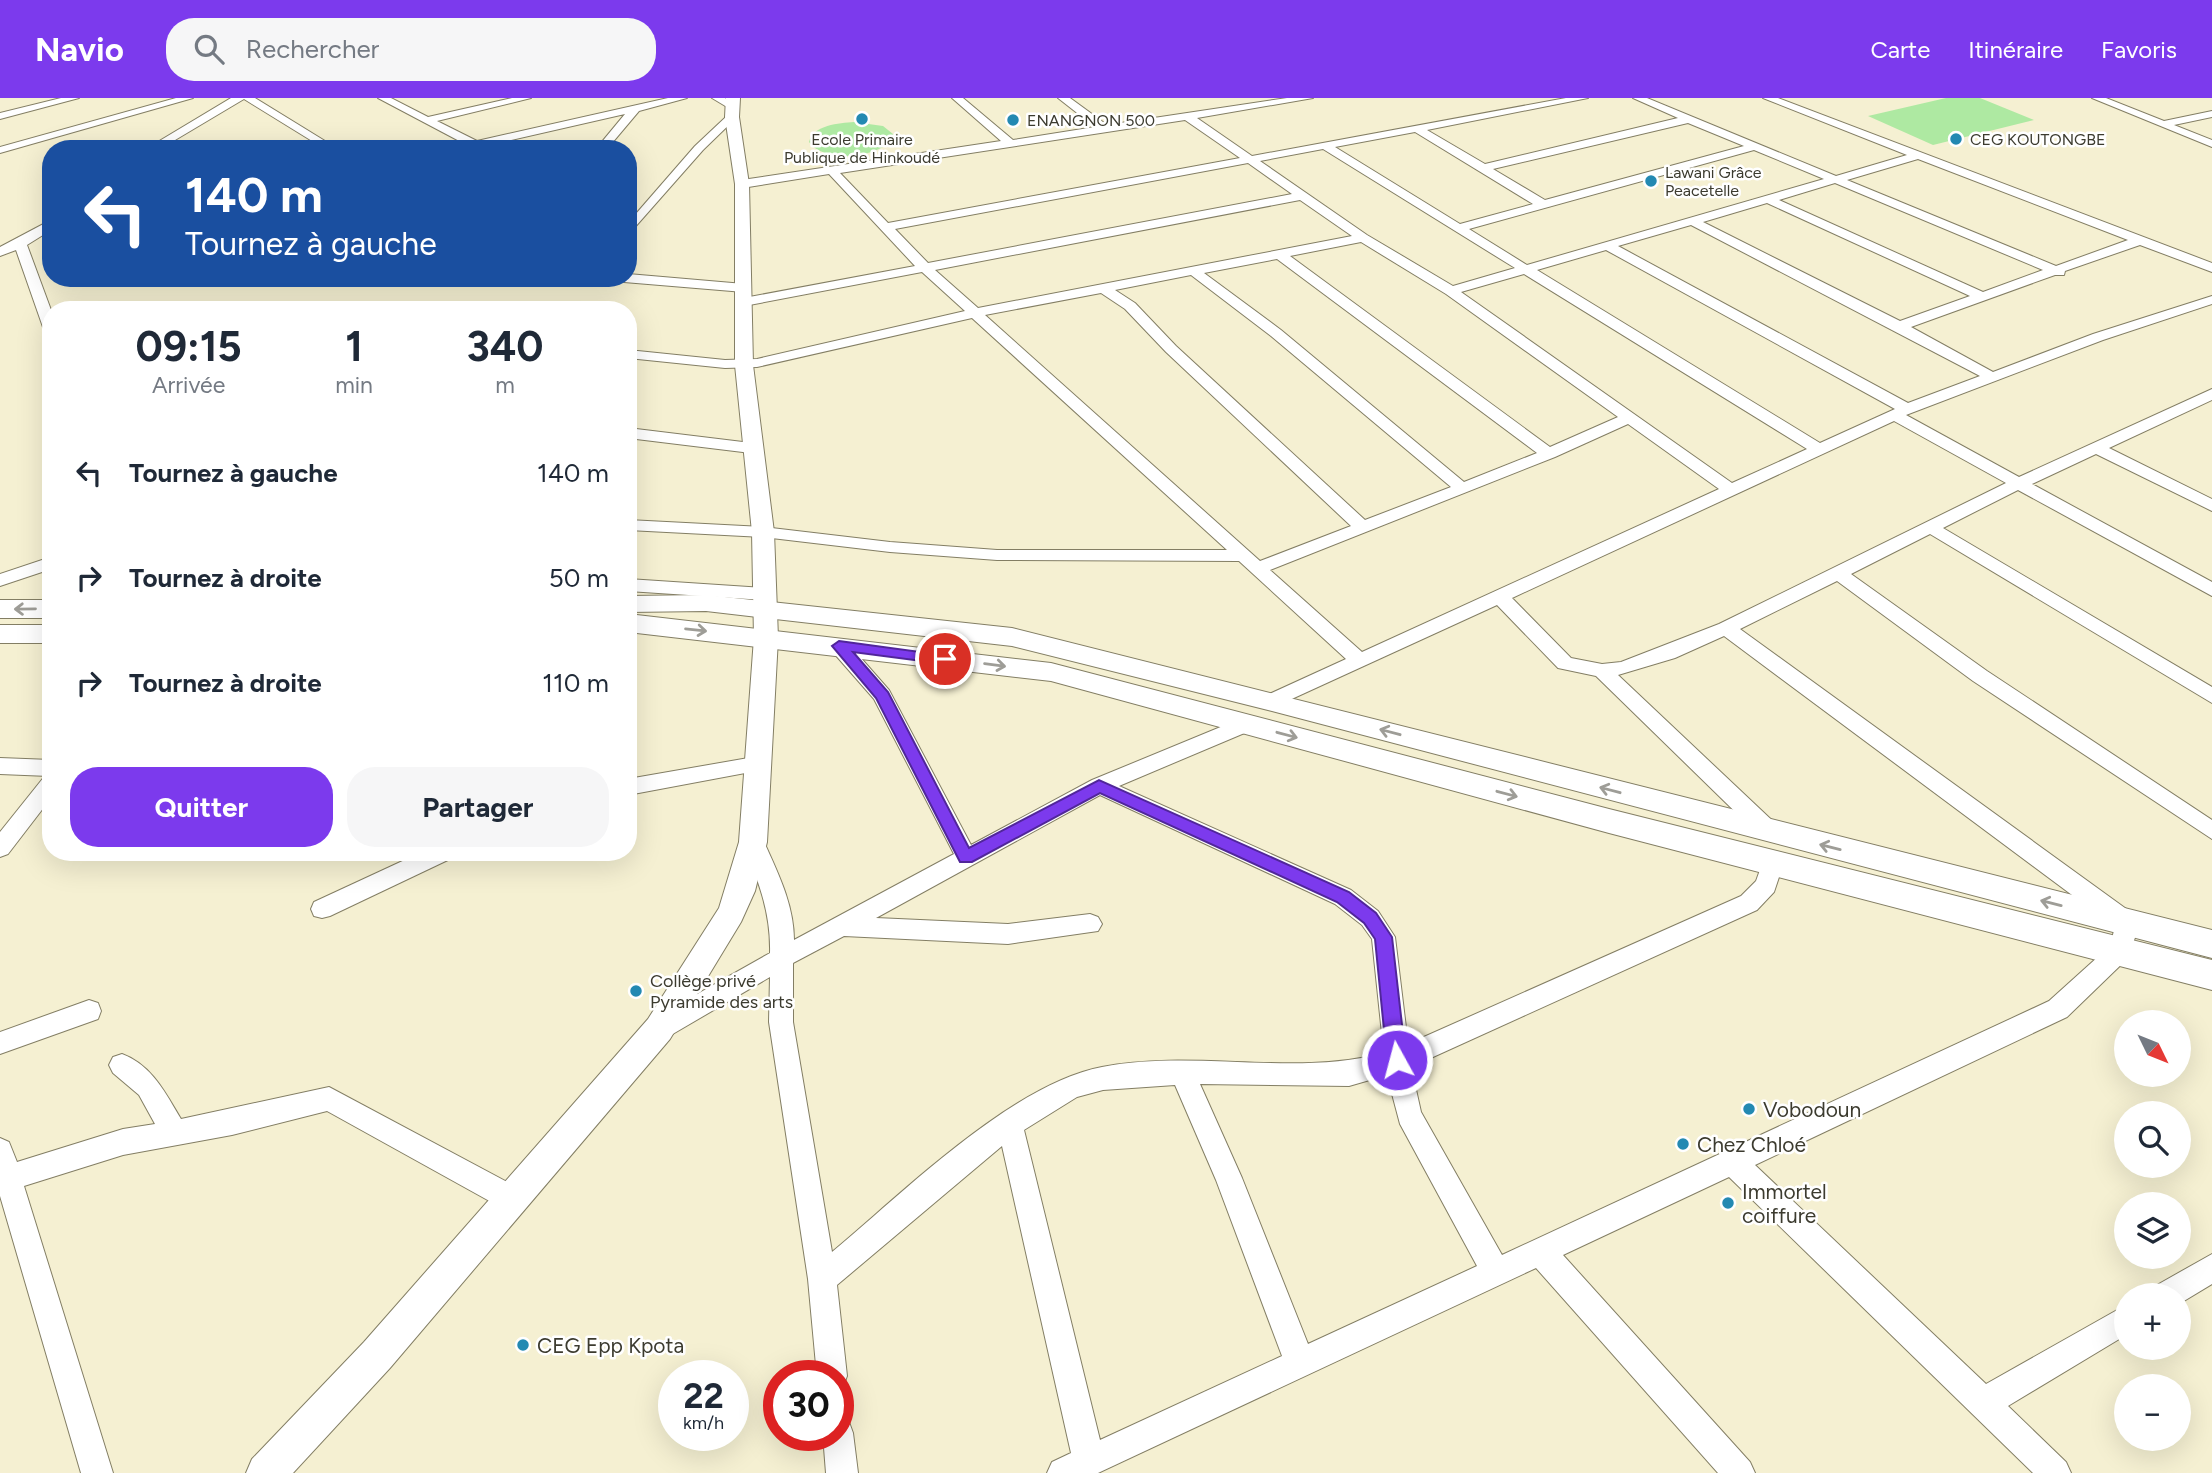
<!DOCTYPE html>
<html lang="fr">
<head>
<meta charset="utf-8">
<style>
	:root { --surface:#fff; --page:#f6f6f7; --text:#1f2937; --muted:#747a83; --accent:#7c3aed }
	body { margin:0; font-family:Figtree,sans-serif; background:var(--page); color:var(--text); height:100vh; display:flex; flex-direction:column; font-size:26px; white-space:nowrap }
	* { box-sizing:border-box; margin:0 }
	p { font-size:23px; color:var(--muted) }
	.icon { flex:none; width:38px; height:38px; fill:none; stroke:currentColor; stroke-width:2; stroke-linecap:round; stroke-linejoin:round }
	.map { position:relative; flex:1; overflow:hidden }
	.sheet { position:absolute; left:42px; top:203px; width:595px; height:560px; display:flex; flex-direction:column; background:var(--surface); border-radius:28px; box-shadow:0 7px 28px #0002 }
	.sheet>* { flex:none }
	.banner { position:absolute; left:42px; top:42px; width:595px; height:147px; border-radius:28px; box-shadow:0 7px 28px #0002; background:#1a4fa0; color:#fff; overflow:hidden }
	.needle { width:46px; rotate:133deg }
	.tools { position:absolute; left:2114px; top:912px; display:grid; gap:14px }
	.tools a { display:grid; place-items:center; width:77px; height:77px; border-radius:50%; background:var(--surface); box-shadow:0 7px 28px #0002; font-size:35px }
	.speed { position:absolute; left:658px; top:1262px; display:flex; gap:14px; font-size:35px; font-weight:700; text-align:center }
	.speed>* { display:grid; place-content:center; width:91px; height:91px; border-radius:50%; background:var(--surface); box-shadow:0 7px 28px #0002; line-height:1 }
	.speed small { font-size:18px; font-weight:400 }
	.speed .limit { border:10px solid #d22; background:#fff; color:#111 }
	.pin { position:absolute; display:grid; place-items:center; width:60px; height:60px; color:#fff; margin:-30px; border:4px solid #fff; border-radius:50%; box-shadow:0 2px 7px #0007 }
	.me { position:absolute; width:77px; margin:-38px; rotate:353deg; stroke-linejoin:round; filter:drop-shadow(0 0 5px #0008) }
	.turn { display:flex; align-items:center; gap:24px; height:147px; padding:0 28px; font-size:32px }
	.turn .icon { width:91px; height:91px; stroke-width:2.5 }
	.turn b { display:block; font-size:49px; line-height:60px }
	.eta { display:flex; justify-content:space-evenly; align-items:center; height:119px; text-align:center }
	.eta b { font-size:42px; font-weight:700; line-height:49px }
	.action { display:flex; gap:14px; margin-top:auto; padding:14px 28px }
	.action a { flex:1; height:80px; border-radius:28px; background:var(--accent); color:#fff; font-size:28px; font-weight:700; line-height:80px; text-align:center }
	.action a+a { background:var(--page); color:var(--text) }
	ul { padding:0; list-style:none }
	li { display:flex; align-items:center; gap:21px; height:105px; padding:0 28px }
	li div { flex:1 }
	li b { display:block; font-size:26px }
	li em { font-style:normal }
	header { display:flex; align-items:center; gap:42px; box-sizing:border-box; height:98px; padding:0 35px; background:var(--accent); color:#fff }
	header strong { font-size:33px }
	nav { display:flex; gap:38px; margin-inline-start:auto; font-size:24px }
	.search { width:490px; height:63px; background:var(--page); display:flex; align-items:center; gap:18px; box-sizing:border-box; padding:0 24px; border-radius:28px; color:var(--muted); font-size:26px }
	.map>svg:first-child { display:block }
	.green { fill:#aee9a2 }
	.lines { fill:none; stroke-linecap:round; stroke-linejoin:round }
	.minor-casing { stroke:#837e64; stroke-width:2 }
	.tertiary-casing { stroke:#837e64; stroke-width:2 }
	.secondary-casing { stroke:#837e64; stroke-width:2 }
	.minor { fill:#fff; fill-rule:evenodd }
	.tertiary { fill:#fff; fill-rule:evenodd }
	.secondary { fill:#fff; fill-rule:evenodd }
	.oneway { stroke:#9e9d97 }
	.route { fill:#7c3aed; stroke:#51269a; stroke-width:2 }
	.poi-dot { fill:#2389b2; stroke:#fff; stroke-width:2.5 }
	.labels { text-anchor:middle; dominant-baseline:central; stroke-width:5; stroke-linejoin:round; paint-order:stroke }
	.far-poi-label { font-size:16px; fill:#3c3b2f; stroke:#fff; text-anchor:start }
	.poi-label { font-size:18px; fill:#3c3b2f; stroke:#fff; text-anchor:start }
	.near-poi-label { font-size:21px; fill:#3c3b2f; stroke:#fff; text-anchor:start }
</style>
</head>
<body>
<header>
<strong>Navio</strong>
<div class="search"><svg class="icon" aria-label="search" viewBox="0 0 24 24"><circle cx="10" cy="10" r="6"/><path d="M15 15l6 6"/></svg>Rechercher</div>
<nav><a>Carte</a><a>Itinéraire</a><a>Favoris</a></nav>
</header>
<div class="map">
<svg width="2212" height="1375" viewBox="0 0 2212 1375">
	<rect width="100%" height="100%" fill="#f5f0d2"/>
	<g class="green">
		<polygon points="1946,0 1980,0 2034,22 1933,47 1868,18"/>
		<path d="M 854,24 L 883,28 L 893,36 L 892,42 C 875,60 825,66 809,44 C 813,27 839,25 854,24 Z"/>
	</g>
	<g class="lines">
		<defs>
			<g id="minor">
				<polygon points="61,0 79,0 0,21 0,15"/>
				<polygon points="176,0 193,0 0,55 0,49"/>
				<polygon points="231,0 255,0 338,51 325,51 244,1 160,51 146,51"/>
				<polygon points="378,0 391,0 428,19 512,0 531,0 437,23 477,43 668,0 687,0 639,13 607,51 596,51 625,16 476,50 452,51 465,46"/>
				<polygon points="712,0 725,0 736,7 727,9"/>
				<path d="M 952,0 L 963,0 L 1013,42 L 1095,29 L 1058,0 L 1070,0 L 1107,27 L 1287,0 L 1313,0 L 1197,20 L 1252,58 L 1566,0 L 1588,0 L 1427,32 L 1485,66 L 1678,20 L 1633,0 L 1647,0 L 1836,78 L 1907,57 L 1763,0 L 1778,0 L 2212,165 L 2212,174 L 2140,147 L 2065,173 L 2064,177 L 2055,177 L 1911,229 L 1993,274 L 2093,236 L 2212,198 L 2212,206 L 2103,242 L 1906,317 L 2019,379 L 2212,291 L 2212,302 L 2109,350 L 2212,401 L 2212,413 L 2096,356 L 2032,386 L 2212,484 L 2212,498 L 2018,392 L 1943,430 L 2212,589 L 2212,605 L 1930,436 L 1851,476 L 1987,573 L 2212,722 L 2212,741 L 1973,583 L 1837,483 L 1740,531 L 2136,818 L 2140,825 L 2128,860 L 2067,919 L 1755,1067 L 1986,1286 L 2126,1207 L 2126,1237 L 2008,1308 L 2066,1364 L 2071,1375 L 2033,1375 L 1729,1079 L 1563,1157 L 1750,1364 L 1755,1375 L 1718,1375 L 1536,1170 L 1098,1375 L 1047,1375 L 1052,1364 L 1071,1355 L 1002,1048 L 837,1187 L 847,1278 L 843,1289 L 838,1290 L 838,1278 L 817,1278 L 808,1181 L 769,924 L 770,879 L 671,937 L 662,940 L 653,937 L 650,929 L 653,921 L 770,855 C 771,814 758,781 742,744 L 745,738 L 753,735 L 761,738 L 764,744 C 778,775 794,807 794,842 L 954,756 L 874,601 L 832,553 L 830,548 L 832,543 L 846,543 L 889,592 L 971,747 L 1092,682 L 1240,621 L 1254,621 L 1257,626 L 1254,631 L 1119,688 L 1351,792 L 1378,813 L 1395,839 L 1408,946 L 1741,798 L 1756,783 L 1765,758 L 1773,755 L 1781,758 L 1784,764 L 1774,794 L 1757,812 L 1411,969 L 1421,1014 L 1502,1157 L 2049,903 L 2110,848 L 2115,829 L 1724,538 L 1675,560 L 1618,577 L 1778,728 L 1781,734 L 1778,740 L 1770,742 L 1762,740 L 1596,578 L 1558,570 L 1497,507 L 1272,610 L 1265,608 L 1262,603 L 1265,598 L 1346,561 L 1239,463 L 997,462 L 890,454 L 763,439 L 628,432 L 628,422 L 763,429 L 890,444 L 997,452 L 1227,452 L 972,220 L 757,269 L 725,270 L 628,260 L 628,252 L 725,262 L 757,261 L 965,213 L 922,174 L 744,208 L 737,204 L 744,200 L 915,168 L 829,76 L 742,90 L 736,86 L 742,82 L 1001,43 ZM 1185,22 L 1240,60 L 888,125 L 840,75 ZM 1688,25 L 1744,48 L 1545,102 L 1493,71 ZM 1415,34 L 1533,106 L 1460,126 L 1335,49 ZM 1323,51 L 1515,170 L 1453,188 L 1367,137 L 1260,63 ZM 1754,52 L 1824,81 L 1527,167 L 1469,131 ZM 1918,61 L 2128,142 L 2056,168 L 1847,82 ZM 1248,65 L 1292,96 L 928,165 L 895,131 ZM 1835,85 L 2043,172 L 1983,194 L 1779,102 ZM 1300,102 L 1352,138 L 978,210 L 935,172 ZM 1767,105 L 1970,198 L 1900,223 L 1703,124 ZM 1691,127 L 1980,278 L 1908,305 L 1618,148 ZM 1361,144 L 1446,196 L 1618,319 L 1550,349 L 1290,158 ZM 1606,152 L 1895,311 L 1820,345 L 1537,172 ZM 1277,161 L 1537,355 L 1464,384 L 1281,232 L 1204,175 ZM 1524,176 L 1807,351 L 1732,385 L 1461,194 ZM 1191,177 L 1271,238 L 1451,389 L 1365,422 L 1176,248 L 1135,205 L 1115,192 ZM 1101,195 L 1125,211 L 1166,254 L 1351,428 L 1260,463 L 985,217 ZM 1894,323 L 2006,385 L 1719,526 L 1621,564 L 1602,566 L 1571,560 L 1512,500 ZM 1628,326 L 1719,391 L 1362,554 L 1270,472 L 1555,359 ZM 1100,697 L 1335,806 L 1362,827 L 1372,841 L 1384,955 C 1296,979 1193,951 1102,969 C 1012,986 903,1095 832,1154 L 793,924 L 793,865 L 844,838 L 1008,846 L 1098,833 L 1102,826 L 1098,819 L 1090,816 L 1008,826 L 876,820 ZM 1387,977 L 1400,1026 L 1477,1168 L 1308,1246 L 1242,1080 L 1200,986 L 1349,988 ZM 1175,987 L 1216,1082 L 1282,1258 L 1100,1342 L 1024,1032 L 1077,999 L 1103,992 Z"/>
				<polygon points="2092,0 2106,0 2164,23 2212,13 2212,19 2174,27 2212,42 2212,49"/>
				<polygon points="728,17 737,19 703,52 628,137 628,125 695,48"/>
				<polygon points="51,122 51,132 27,147 51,212 51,236 44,232 16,152 0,158 0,149"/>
				<polygon points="628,176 744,186 751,190 744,194 624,184 618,180 628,180"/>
				<polygon points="170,205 202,212 165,212 165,206"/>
				<polygon points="628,330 751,345 759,350 751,355 628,340"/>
				<polygon points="51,459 51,471 0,488 0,476"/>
				<polygon points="628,481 764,490 773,496 764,502 628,493"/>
				<polygon points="760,658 767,661 770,666 767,671 628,697 628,681"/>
				<polygon points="0,660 51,662 51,700 8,756 0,759 0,734 44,679 49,678 0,676"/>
				<polygon points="422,754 455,754 452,760 330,818 322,820 314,818 311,811 314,804"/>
				<polygon points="89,902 98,905 101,913 98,921 0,956 0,934"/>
				<path d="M 122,956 C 152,967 166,996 181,1021 L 329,989 L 522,1092 L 526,1101 L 522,1110 L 512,1114 L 502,1110 L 327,1013 L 232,1037 L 123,1057 L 24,1088 L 113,1375 L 81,1375 L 0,1098 L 0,1040 L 9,1044 L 17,1064 L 123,1031 L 155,1026 L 139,997 L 113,975 L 109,967 L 113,959 Z"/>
				<polygon points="2212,1156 2212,1186 2179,1206 2179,1197 2153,1197 2157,1187"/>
				<polygon points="838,1320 849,1324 853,1335 858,1375 826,1375 823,1337 838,1337"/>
			</g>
			<polygon id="tertiary" points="726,0 740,0 739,19 749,86 753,267 774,434 778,540 767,744 755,793 741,824 670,941 390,1270 293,1375 246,1375 252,1361 364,1244 648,921 719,810 739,744 754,540 752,434 735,267 735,86 725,19"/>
			<g id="secondary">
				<polygon points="706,497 1012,530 2212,832 2212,860 1272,613 1012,548 706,513 628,514 628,498"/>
				<rect x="0" y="502" width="51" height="18"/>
				<polygon points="628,516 1051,565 1609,711 2212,862 2212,892 1609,735 1051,583 628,534"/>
				<rect x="0" y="527" width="51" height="18"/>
			</g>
		</defs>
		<use href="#minor" class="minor-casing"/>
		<use href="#tertiary" class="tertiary-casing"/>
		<use href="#secondary" class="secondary-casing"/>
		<use href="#minor" class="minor"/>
		<use href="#tertiary" class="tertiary"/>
		<use href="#secondary" class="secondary"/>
	</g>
	<defs><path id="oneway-shaft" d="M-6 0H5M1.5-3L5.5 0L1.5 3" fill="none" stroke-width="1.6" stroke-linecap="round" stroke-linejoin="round" transform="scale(1.75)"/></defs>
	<g class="oneway">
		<use href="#oneway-shaft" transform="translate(25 511) rotate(179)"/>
		<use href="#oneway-shaft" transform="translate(696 532) rotate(6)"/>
		<use href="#oneway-shaft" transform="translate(995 567) rotate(7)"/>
		<use href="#oneway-shaft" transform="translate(1390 634) rotate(-165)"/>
		<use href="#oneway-shaft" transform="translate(1287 637) rotate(15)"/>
		<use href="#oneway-shaft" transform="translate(1610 692) rotate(-165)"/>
		<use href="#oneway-shaft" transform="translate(1507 696) rotate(15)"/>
		<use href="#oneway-shaft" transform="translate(1830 749) rotate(-166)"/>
		<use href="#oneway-shaft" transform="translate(2051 805) rotate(-166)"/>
	</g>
	<polygon class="route" points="839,543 950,558 950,565 945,566 853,554 888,594 969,750 1099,682 1349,794 1376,815 1392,839 1406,962 1403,969 1397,971 1390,969 1387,962 1375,841 1364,825 1337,804 1100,695 972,764 960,764 876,600 832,548"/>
	<g class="poi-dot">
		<circle cx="862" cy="21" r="7"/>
		<circle cx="1013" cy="22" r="7"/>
		<circle cx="1956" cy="41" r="7"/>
		<circle cx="1651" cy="83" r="7"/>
		<circle cx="636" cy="893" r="7"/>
		<circle cx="1749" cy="1011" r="7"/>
		<circle cx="1683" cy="1046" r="7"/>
		<circle cx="1728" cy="1105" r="7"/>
		<circle cx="523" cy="1247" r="7"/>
	</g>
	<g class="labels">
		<g class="far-poi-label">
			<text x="1027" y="22">ENANGNON 500</text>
			<text x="862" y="41" text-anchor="middle">Ecole Primaire<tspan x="862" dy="18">Publique de Hinkoudé</tspan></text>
			<text x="1970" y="41">CEG KOUTONGBE</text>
			<text x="1665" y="74">Lawani Grâce<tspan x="1665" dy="18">Peacetelle</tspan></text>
		</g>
		<g class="poi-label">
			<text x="650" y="883">Collège privé<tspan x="650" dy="21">Pyramide des arts</tspan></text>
		</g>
		<g class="near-poi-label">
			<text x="1763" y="1011">Vobodoun</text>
			<text x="1697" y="1046">Chez Chloé</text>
			<text x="1742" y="1093">Immortel<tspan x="1742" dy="24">coiffure</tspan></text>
			<text x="537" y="1247">CEG Epp Kpota</text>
		</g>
	</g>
</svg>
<div class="tools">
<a><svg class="needle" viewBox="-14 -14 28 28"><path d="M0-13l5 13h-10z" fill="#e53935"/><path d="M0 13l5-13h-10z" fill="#747a83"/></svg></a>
<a><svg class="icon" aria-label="search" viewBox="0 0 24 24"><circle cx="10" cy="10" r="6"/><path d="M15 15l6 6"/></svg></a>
<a><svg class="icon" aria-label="layers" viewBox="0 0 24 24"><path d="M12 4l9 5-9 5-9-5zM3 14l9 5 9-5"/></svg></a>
<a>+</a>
<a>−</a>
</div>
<div class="speed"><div>22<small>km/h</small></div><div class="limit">30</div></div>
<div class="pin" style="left:945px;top:561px;background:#d93025"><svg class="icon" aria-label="arrive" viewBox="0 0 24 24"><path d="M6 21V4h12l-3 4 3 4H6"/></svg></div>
<svg class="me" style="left:1397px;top:962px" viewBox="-20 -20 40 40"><circle r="17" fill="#7c3aed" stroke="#fff" stroke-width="3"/><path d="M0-11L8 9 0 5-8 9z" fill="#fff"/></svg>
<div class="banner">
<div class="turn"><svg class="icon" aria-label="left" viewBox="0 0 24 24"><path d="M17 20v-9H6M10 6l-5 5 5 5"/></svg><div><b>140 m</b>Tournez à gauche</div></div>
</div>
<section class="sheet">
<div class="eta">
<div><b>09:15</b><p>Arrivée</p></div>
<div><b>1</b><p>min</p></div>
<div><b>340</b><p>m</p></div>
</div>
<ul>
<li><svg class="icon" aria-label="left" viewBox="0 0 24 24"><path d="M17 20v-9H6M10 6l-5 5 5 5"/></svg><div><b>Tournez à gauche</b></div><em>140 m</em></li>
<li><svg class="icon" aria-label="right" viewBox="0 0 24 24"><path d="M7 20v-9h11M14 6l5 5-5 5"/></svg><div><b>Tournez à droite</b></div><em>50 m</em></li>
<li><svg class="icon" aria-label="right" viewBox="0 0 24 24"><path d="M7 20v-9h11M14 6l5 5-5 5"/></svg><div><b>Tournez à droite</b></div><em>110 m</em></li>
</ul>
<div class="action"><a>Quitter</a><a>Partager</a></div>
</section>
</div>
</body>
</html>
